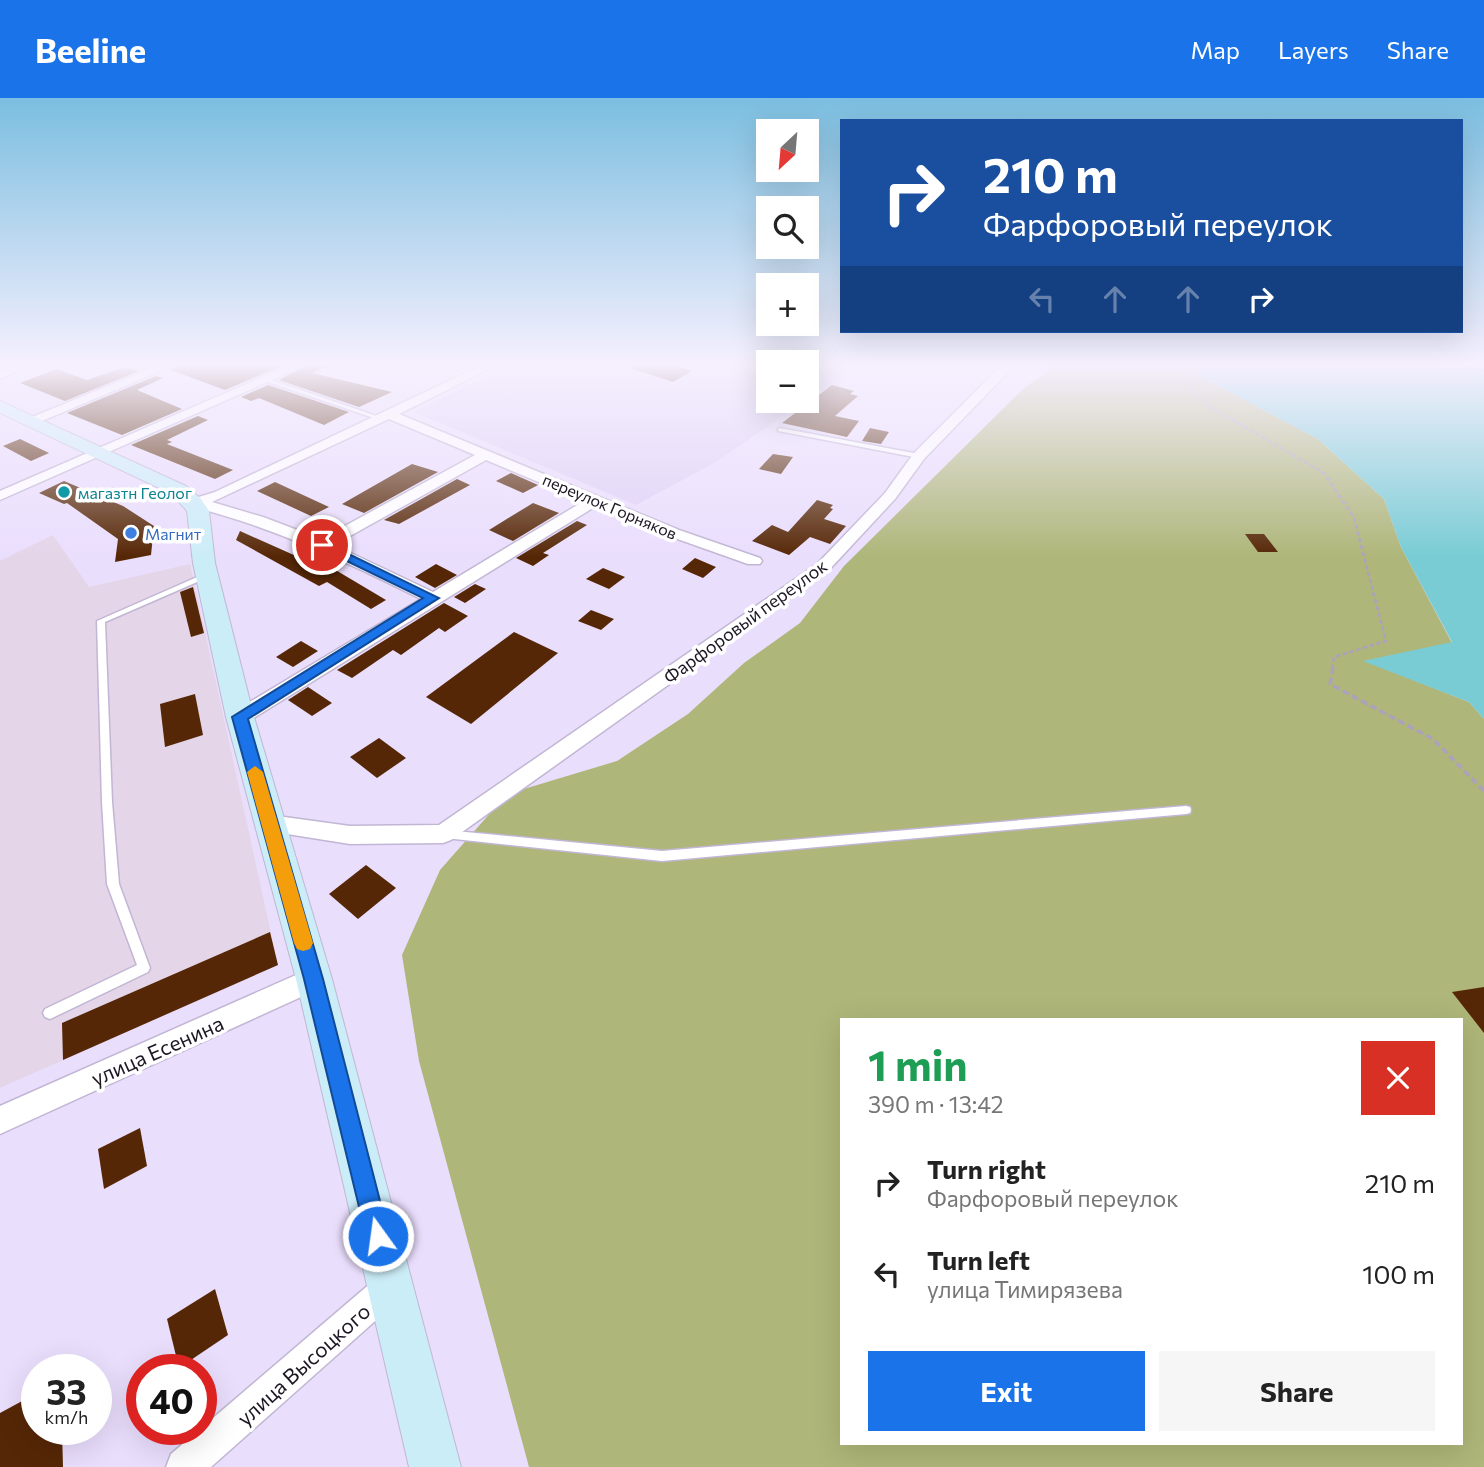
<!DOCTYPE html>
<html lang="en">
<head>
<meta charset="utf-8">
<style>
	:root { --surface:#fff; --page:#f6f6f6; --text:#222; --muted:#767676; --accent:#1a73e8 }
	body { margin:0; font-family:Commissioner,sans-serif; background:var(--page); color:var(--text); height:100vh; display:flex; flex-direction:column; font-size:26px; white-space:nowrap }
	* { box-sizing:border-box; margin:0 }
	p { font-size:23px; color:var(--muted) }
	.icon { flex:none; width:38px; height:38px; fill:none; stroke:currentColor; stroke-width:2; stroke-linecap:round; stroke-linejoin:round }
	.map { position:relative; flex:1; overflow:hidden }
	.details { position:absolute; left:840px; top:920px; width:623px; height:427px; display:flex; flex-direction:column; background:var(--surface); border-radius:0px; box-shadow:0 7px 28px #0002 }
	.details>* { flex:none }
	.guide { position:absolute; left:840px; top:21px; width:623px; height:214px; border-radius:0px; box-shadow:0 7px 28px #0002; background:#1a4fa0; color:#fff; overflow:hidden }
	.needle { width:46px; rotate:206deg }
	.tools { position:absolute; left:756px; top:21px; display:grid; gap:14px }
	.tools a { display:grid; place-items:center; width:63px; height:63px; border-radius:0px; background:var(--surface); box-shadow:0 7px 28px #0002; font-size:35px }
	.speed { position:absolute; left:21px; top:1256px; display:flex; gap:14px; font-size:35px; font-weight:700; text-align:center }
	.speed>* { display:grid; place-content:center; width:91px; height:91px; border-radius:50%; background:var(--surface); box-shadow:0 7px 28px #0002; line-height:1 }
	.speed small { font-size:18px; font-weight:400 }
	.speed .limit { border:10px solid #d22; background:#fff; color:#111 }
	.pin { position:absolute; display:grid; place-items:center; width:60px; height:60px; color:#fff; margin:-30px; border:4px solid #fff; border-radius:50%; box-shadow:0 2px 7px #0007 }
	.me { position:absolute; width:77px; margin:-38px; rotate:346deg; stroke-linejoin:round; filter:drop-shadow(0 0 5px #0008) }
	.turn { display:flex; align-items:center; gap:24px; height:147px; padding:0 28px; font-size:32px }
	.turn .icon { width:91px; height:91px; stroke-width:2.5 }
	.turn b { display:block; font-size:49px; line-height:60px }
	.lanes { display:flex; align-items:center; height:66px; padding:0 28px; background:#0003; justify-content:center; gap:35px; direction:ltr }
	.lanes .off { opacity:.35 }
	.round { display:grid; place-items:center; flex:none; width:74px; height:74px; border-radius:0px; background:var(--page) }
	.head { display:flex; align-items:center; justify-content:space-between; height:119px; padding:0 28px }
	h1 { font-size:42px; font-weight:700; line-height:52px; color:#1e9e55 }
	.button { display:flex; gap:14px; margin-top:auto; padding:14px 28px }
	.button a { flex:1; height:80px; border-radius:0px; background:var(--accent); color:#fff; font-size:28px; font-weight:700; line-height:80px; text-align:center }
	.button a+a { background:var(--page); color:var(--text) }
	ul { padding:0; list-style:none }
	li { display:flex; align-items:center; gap:21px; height:91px; padding:0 28px }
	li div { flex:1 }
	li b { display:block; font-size:26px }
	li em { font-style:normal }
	header { display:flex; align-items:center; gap:42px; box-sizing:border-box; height:98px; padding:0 35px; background:var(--accent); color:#fff }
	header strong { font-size:33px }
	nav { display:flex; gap:38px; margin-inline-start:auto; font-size:24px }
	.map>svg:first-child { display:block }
	.industrial { fill:#e4d5e8 }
	.built { fill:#dfd1f6 }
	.forest { fill:#aeb679; fill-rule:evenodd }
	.water { fill:#79ccd4 }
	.building { fill:#562706 }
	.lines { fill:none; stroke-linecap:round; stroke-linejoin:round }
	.lane-casing { stroke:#c1b6d3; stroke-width:3 }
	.street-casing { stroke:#c1b6d3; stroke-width:3 }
	.secondary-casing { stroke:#c1b6d3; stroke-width:2 }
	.path-far1 { stroke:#aba2bb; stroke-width:2.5; stroke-dasharray:4.5 2.5; stroke-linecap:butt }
	.path { stroke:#aba2bb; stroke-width:3.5; stroke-dasharray:7 3.5; stroke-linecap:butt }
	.lane { fill:#fff; fill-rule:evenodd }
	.street { fill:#fff; fill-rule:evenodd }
	.secondary { fill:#cbedf8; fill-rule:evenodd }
	.route { fill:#1a73e8; stroke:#114b97; stroke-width:2 }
	.slow { fill:#f59e0b }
	.culture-dot { fill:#0f9aa8; stroke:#fff; stroke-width:2.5 }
	.shop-dot { fill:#3f7fe0; stroke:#fff; stroke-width:2.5 }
	.labels { text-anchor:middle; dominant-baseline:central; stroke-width:7; stroke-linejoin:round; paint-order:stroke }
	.far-culture-label { font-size:16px; fill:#0d838f; stroke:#fff; text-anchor:start }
	.far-street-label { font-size:16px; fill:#1c1722; stroke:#fff }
	.far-shop-label { font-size:16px; fill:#366cbe; stroke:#fff; text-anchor:start }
	.street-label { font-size:18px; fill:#1c1722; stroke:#fff }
	.near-street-label { font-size:21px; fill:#1c1722; stroke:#fff }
</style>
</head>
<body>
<header>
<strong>Beeline</strong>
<nav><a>Map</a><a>Layers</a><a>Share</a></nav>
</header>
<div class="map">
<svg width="1484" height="1369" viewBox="0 0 1484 1369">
	<rect width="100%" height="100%" fill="#eadefd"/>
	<polygon class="industrial" points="53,437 89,489 190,466 278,867 0,990 0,463"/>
	<g class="built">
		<polygon points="509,267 768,267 768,303 805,303 716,364 636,407 414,314"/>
		<polygon points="807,267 851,267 847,274 807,302"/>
	</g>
	<path class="forest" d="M 1056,267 L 1203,267 L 1198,277 L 1318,341 L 1384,401 L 1401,449 L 1452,545 L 1365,563 L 1469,604 L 1484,621 L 1484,1369 L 529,1369 L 419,963 L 402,857 L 440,772 L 507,696 L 617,663 L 688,616 L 744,565 L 800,525 L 844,468 L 1023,291 ZM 842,922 L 1461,922 L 1461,1346 L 842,1346 Z"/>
	<polygon class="water" points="1203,267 1484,267 1484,621 1469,604 1363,563 1452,544 1401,449 1384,401 1318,341 1198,277"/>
	<g class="building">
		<polygon points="177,267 284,267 225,292 171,272"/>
		<polygon points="308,267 329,267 312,275 392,294 359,309 279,282"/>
		<polygon points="631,267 674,267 692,273 673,284 630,270"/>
		<polygon points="125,269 139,273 65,303 20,285 57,271 87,282"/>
		<polygon points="156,278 163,280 137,292 182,311 122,337 67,315"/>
		<polygon points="268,287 349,314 324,327 259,300 251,303 241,299"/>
		<polygon points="832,287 854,293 850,296 858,298 835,318 859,323 847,339 782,325"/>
		<polygon points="198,318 208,322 167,342 172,344 167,346 233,372 215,381 131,347"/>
		<polygon points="870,330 889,334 881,346 862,343"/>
		<polygon points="20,341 49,355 31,363 3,348"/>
		<polygon points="773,356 793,359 781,376 759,371"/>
		<polygon points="412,366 438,374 364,415 342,406"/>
		<polygon points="511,375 538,387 523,395 496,383"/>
		<polygon points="457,381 470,387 399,426 384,422"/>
		<polygon points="64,383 123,408 154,428 151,457 115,464 118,441 67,405 64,406 39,395"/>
		<polygon points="275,384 329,409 311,418 257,393"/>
		<polygon points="817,402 833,407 830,410 833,411 824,421 846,428 830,446 810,439 789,457 752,443 772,427 788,434"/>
		<polygon points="533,405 559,415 513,443 489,432"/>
		<polygon points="577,423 587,427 543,455 549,457 533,468 516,460"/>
		<polygon points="240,433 305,462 312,458 386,502 371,511 327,484 319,488 236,442"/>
		<polygon points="1245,436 1264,436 1278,454 1258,454"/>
		<polygon points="695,460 716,469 703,480 682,471"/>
		<polygon points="436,466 457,477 435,490 415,479"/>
		<polygon points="603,470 625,479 609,491 586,481"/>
		<polygon points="475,486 486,491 465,505 454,499"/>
		<polygon points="193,489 204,535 191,539 180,494"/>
		<polygon points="444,505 468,518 445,534 439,530 401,557 393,552 352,580 337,572"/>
		<polygon points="591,512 614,521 601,532 578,523"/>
		<polygon points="514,534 558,555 471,626 426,599"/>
		<polygon points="301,543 318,553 293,569 276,559"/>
		<polygon points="308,589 332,605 312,618 288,602"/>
		<polygon points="195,596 203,637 165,649 160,606"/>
		<polygon points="379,640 406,660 377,680 350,659"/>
		<polygon points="366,767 396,790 358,821 329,796"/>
		<polygon points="270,834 278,867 63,962 62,925"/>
		<polygon points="1484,889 1484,935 1452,894"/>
		<polygon points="140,1030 147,1068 104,1091 98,1051"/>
		<polygon points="215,1191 228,1237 179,1270 167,1221"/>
		<polygon points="37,1295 37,1332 62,1332 63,1369 0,1369 0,1315"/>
	</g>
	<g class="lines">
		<defs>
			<g id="lane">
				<polygon points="265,281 269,281 385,321 380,322 265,283"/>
				<polygon points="780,330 919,356 922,358 919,360 778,333 778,331"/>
				<polygon points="204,476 210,476 211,478 105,524 112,704 119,786 150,870 148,874 50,921 45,919 43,915 45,911 137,867 107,786 102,704 97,523"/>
				<polygon points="1186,708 1190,709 1191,712 1190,715 1186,716 662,763 445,740 441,739 439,736 441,733 445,732 662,753"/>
			</g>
			<g id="street">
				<polygon points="15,267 32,267 0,281 0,273"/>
				<polygon points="159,267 175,267 37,325 27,325 25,322"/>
				<polygon points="290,267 306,267 0,402 0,393"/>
				<path d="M 482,267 L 497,267 L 399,316 L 679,432 L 760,460 L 762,463 L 760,466 L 748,466 L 669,438 L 596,408 L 247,624 L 233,624 L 230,619 L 233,614 L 421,501 C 345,463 271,428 189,408 L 187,405 L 189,402 L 215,394 ZM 389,321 L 475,357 L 321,441 L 263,419 L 212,404 ZM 486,362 L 584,403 L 433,494 L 334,447 Z"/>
				<polygon points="1002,267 1015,267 924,361 895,401 829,472 451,742 443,745 350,746 262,732 259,726 262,720 270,717 350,728 439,727 817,466 885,395 914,355"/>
				<polygon points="314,869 323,873 327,881 323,889 0,1036 0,1008"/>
				<polygon points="390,1173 401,1178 406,1189 401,1200 211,1369 166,1369 171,1356 379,1178"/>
			</g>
			<polygon id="secondary" points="0,303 186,388 201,401 209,413 215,465 254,619 332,881 461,1369 409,1369 296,881 226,619 193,465 187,413 172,396 0,315"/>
		</defs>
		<use href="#lane" class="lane-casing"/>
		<use href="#street" class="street-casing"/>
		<use href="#secondary" class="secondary-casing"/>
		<polyline class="path-far1" points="1192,267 1187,287 1209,308 1324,375 1354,420 1386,543 1334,559 1332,570"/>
		<polyline class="path" points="1333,569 1330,586 1433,641 1484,693"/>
		<use href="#lane" class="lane"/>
		<use href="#street" class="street"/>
		<use href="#secondary" class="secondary"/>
	</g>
	<linearGradient id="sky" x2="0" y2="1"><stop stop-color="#7bbee0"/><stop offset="0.58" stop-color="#f6f0fe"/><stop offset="1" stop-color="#f6f0fe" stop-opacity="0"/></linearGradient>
	<rect width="1484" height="459" fill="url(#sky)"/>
	<polygon class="route" points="322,443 439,500 248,621 323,881 389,1138 386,1146 378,1149 369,1146 366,1138 304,881 232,619 423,500 318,449 318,444"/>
	<polygon class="slow" points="255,668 263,674 313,845 310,851 303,853 297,851 294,845 247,674"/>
	<circle class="culture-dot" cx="64" cy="394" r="7"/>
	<circle class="shop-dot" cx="131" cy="435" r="7"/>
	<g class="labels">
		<g class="far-culture-label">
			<text x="78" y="394">магазтн Геолог</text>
		</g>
		<g class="far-street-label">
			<text transform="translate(610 408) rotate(23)">переулок Горняков</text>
		</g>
		<g class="far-shop-label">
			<text x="145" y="435">Магнит</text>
		</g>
		<g class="street-label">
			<text transform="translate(745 523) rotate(-36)">Фарфоровый переулок</text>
		</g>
		<g class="near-street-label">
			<text transform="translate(157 952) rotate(-24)">улица Есенина</text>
			<text transform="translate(303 1266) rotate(-42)">улица Высоцкого</text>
		</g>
	</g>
</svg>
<div class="tools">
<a><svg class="needle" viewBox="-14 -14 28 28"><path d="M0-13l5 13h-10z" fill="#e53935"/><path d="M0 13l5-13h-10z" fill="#767676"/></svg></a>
<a><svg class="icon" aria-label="search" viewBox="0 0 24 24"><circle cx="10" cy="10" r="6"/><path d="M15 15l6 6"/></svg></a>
<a>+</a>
<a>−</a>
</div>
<div class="speed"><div>33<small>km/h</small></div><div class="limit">40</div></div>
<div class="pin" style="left:322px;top:447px;background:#d93025"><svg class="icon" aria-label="arrive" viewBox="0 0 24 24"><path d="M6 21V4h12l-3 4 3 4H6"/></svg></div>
<svg class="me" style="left:378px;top:1138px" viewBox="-20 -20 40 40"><circle r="17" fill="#1a73e8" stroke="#fff" stroke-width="3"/><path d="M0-11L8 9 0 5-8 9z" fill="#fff"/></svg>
<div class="guide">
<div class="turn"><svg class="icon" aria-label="right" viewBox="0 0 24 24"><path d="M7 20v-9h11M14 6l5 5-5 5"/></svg><div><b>210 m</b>Фарфоровый переулок</div></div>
<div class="lanes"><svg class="icon off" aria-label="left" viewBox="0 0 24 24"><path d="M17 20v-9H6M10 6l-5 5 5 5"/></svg><svg class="icon off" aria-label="ahead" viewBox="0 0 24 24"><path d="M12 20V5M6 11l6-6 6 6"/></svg><svg class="icon off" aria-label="ahead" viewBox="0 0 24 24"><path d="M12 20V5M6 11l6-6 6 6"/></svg><svg class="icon" aria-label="right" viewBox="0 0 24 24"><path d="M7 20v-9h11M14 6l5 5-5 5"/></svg></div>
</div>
<section class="details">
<div class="head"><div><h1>1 min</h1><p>390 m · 13:42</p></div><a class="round" style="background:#d93025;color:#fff"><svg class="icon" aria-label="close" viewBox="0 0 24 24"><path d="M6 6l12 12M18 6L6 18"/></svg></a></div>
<ul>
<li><svg class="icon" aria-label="right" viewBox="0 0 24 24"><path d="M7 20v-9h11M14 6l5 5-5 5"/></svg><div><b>Turn right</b><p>Фарфоровый переулок</p></div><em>210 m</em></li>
<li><svg class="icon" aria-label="left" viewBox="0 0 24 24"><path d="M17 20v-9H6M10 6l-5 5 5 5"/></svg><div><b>Turn left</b><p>улица Тимирязева</p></div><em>100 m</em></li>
</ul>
<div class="button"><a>Exit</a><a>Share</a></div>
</section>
</div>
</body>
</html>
